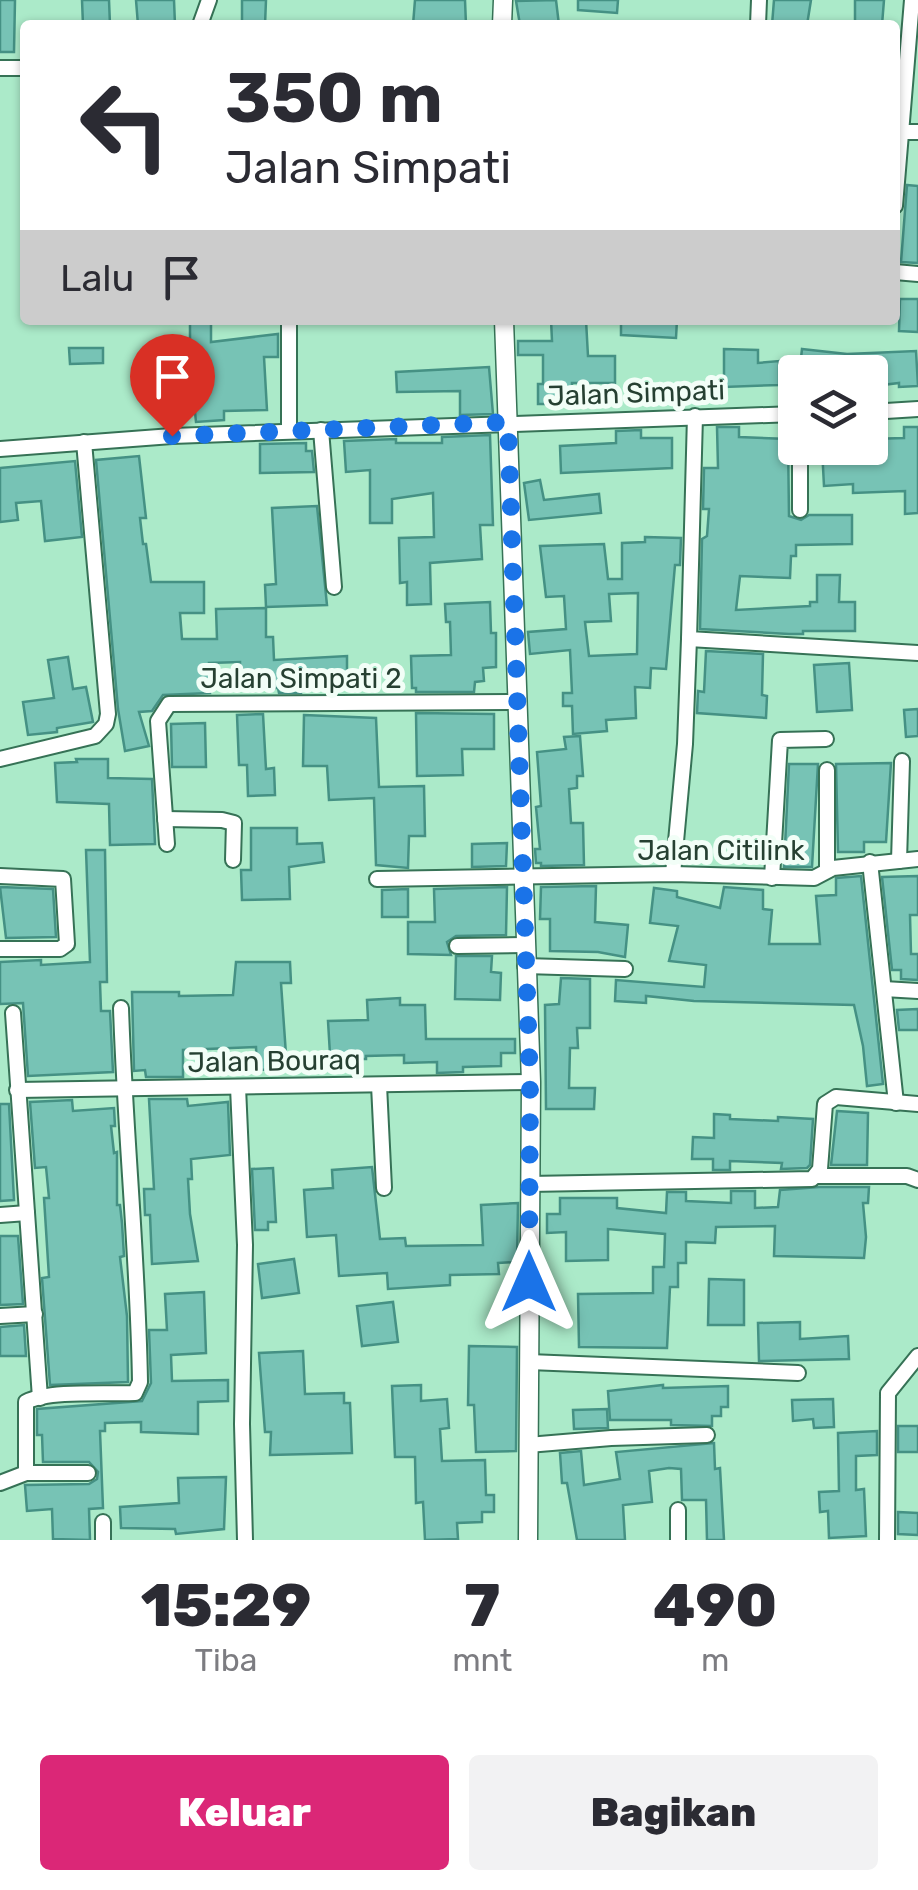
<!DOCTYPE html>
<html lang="id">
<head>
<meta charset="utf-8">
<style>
	:root { --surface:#fff; --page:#f2f2f3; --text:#2b2b33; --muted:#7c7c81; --accent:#db2777 }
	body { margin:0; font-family:Rubik,sans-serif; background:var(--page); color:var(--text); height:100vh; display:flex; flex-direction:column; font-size:38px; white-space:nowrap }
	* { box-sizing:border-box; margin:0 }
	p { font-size:32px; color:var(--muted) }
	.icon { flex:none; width:55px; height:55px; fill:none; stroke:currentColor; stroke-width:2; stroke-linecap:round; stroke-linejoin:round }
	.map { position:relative; height:1540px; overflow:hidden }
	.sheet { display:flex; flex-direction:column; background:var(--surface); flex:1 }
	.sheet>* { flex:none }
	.guide { position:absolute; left:20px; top:20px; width:880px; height:305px; border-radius:10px; box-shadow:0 2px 8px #0004; background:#fff; color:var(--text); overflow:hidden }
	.tools { position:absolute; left:778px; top:355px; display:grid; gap:20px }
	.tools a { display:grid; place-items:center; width:110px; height:110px; border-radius:10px; background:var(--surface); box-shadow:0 2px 8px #0004; font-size:50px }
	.pin { position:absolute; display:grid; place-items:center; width:85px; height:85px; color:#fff; margin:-102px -42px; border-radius:50% 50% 50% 0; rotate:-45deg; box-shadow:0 0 10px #0007 }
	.pin .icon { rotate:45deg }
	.me { position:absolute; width:110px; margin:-55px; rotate:0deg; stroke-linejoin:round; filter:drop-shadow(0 0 8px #0008) }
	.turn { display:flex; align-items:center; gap:35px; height:210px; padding:0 40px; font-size:45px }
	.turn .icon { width:130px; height:130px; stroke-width:2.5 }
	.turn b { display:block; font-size:70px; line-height:85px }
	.then { display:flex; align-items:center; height:95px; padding:0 40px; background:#0003; gap:20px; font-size:38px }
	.eta { display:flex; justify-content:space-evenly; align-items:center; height:170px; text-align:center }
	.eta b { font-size:60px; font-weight:800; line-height:70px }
	.primary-button { display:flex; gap:20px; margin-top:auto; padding:20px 40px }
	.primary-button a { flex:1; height:115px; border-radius:10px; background:var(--accent); color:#fff; font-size:40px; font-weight:800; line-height:115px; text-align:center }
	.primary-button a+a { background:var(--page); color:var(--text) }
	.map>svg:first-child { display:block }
	.building { fill:#77c3b5; stroke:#459184; stroke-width:2.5; fill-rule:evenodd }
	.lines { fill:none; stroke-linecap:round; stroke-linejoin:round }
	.minor-casing { stroke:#367256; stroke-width:18 }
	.tertiary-casing { stroke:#367256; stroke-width:21 }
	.minor { stroke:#fff; stroke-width:14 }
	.tertiary { stroke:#fff; stroke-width:18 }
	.route { stroke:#1a73e8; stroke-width:18; stroke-dasharray:0 32.4 }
	.labels { text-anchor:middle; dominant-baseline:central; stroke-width:10; stroke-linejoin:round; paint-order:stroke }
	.street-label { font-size:28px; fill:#264032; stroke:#f2fef7 }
</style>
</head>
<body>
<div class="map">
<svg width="918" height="1540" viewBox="0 0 918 1540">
	<rect width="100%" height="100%" fill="#abeac9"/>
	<g class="building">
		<polygon points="0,0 15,0 14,52 0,52"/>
		<polygon points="82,0 109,0 110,25 83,25"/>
		<polygon points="136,0 174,0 175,25 138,25"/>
		<polygon points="242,0 266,0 265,25 242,25"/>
		<polygon points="415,0 465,0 466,25 413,25"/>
		<polygon points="556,0 559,25 520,25 516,1"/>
		<polygon points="578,0 618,0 617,13 578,10"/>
		<polygon points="774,0 811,0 807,25 772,25"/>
		<polygon points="855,0 884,0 882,25 855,25"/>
		<polygon points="907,185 918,186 918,263 901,262"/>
		<polygon points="900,299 918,299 918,332 899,331"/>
		<polygon points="190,320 211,320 211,342 278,334 278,357 264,357 267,410 224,411 224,420 196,422 195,412 164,413 164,404 143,404 142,350 190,349"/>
		<polygon points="551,320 586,320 588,356 615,356 615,383 572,383 572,404 538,404 538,384 543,384 543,355 518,355 518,341 552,341"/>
		<polygon points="621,320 677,320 676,338 621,335"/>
		<polygon points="69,348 103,348 103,363 70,364"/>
		<polygon points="724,349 758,350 758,363 779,361 779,385 724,387"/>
		<polygon points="802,349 847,354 916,351 918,386 899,387 899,383 874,386 873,372 807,372 808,367 800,367"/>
		<polygon points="489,367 493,414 460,415 460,391 397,392 396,372"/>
		<polygon points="717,427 739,427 739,437 788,439 789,516 801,520 809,515 852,515 852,544 796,545 796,556 791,556 790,578 740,576 736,610 810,606 810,602 817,602 817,575 840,575 839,602 855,602 855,631 803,631 803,634 789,634 700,629 702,539 707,536 709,509 703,509 704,468 718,468"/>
		<polygon points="904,427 918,427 918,513 905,514 905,491 853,493 853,484 824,486 822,448 870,448 870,439 904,438"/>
		<polygon points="641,430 641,438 672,438 672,468 561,473 560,446 616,443 616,431"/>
		<polygon points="490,435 493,525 480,525 482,559 430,563 431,604 407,605 407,582 400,583 399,538 434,537 433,493 392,499 392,523 370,523 370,470 346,472 344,441 396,439 396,443 442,443 442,437"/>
		<polygon points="306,443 306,451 312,451 314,472 260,473 260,444"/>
		<polygon points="139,456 146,518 140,518 143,544 146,544 151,582 204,582 204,613 180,613 182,639 217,639 216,609 266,608 266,637 273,637 274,660 347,656 347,683 301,684 301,693 279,693 278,688 240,688 240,662 209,663 210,693 163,695 152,711 139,712 149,746 125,751 118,709 96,460"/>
		<polygon points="75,461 82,537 45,541 41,501 16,503 18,520 0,522 0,468"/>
		<polygon points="540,480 544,500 599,494 601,513 529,520 524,483"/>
		<polygon points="317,506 327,605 266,607 265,585 276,584 272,508"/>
		<path d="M 645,537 L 681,538 L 680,565 L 675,565 L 666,669 L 651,668 L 650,688 L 635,687 L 636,718 L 606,720 L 607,731 L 573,734 L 572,706 L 563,706 L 563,693 L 572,693 L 570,650 L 530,654 L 528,632 L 566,629 L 564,596 L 546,597 L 540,546 L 604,544 L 608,579 L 622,579 L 622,543 L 645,542 ZM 638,593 L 637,654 L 589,656 L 585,622 L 611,621 L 609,594 Z"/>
		<polygon points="490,602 491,633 496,633 496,667 483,668 484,681 475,682 474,692 416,692 416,688 412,688 411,656 451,655 450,622 446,622 445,604"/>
		<polygon points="706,651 763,654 762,695 767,696 766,718 697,713 698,691 704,692"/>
		<polygon points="68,657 73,689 86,687 93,722 57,728 57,732 28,735 23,702 54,698 48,660"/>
		<polygon points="849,663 852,710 817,712 814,665"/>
		<polygon points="918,709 918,736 906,737 904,710"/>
		<polygon points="416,713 494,714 494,749 462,749 463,775 417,776"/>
		<polygon points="263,714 266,769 274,768 275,795 248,796 247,765 239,765 237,715"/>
		<polygon points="304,715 376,718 379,787 424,786 425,836 409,836 408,868 376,865 374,798 329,800 327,766 303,766"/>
		<polygon points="205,723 206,767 172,767 171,724"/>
		<polygon points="580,736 583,776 577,776 577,788 569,789 571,823 583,823 584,865 541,866 541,863 536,863 535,849 540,849 536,807 541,806 537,752 566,749 564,737"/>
		<polygon points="76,759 108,759 108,778 152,779 155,844 110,845 109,804 57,802 55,763 77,762"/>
		<polygon points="891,763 886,842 864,842 864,852 838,852 836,764"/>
		<polygon points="789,764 818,764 812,867 784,867"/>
		<polygon points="251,828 297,828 297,844 322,843 324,862 289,867 290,899 242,900 241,870 251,870"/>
		<polygon points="507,843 506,866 472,867 472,844"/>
		<polygon points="86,850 105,850 107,982 100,982 101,1011 110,1011 113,1072 28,1076 23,1003 0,1004 0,962 41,960 41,965 90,962"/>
		<polygon points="861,876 883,1084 867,1086 863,1046 854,1005 694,1001 646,996 646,1003 615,1001 616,980 704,987 706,965 669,961 678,926 650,923 654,888 677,891 677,897 720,908 724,887 763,890 763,909 772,910 769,944 820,944 816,896 836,895 836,878"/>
		<polygon points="918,876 918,915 910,915 911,954 918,954 918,980 901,979 901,970 892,970 882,877"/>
		<polygon points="596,886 595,922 628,925 625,957 598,952 550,951 550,919 540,919 541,887"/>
		<polygon points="0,887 53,889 56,937 6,938"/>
		<polygon points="507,887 506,935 456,936 447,942 451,955 408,954 408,922 435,922 434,889"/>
		<polygon points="408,889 408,917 382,917 382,890"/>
		<polygon points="456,956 492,956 491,972 501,973 500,1000 455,999"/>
		<polygon points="236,962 290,962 291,983 281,983 287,1069 257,1070 256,1047 183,1050 183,1077 146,1077 145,1070 134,1071 132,992 179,992 179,996 233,995"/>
		<polygon points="561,978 590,979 590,1028 577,1028 578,1048 570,1048 569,1088 595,1088 594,1109 546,1109 545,1005 559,1004"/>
		<polygon points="400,998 400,1005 425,1005 426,1039 515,1039 515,1053 501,1053 501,1066 463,1067 463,1072 437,1073 437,1062 404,1063 404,1055 366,1056 366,1059 356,1059 357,1070 331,1071 328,1021 368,1020 367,1000"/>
		<polygon points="918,1009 918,1030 899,1030 897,1010"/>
		<polygon points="149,1099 187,1099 188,1106 228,1102 230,1155 191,1159 192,1179 188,1179 190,1214 198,1261 152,1264 150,1215 145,1215 144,1189 154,1189"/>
		<polygon points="72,1100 73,1111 114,1108 115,1126 111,1126 114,1153 117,1152 117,1205 120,1205 122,1223 124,1256 120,1257 127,1316 128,1382 50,1385 42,1278 49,1277 44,1198 49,1198 46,1167 35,1168 30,1102"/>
		<polygon points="0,1104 9,1104 14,1200 0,1201"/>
		<polygon points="837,1111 868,1113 867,1165 831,1165"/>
		<polygon points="714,1114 730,1115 730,1119 778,1121 778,1117 813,1119 810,1165 807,1168 781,1169 782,1163 730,1161 730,1170 713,1170 713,1159 692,1159 693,1137 714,1138"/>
		<polygon points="372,1167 380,1239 405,1238 406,1246 483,1245 481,1205 518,1203 517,1262 498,1263 499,1274 450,1275 450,1285 388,1289 387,1273 339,1276 336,1235 307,1237 304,1190 333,1188 332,1170"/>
		<polygon points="273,1168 276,1222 268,1222 268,1230 255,1230 252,1169"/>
		<polygon points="819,1187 869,1187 868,1203 863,1203 866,1237 864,1258 774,1256 775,1226 716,1227 715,1243 686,1242 686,1263 678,1263 678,1287 670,1287 667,1348 579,1347 578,1294 653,1293 653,1267 664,1267 665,1234 608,1229 608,1260 566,1261 566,1232 547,1233 547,1214 560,1214 560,1198 617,1198 617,1208 666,1213 667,1192 686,1192 686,1201 731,1203 731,1191 755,1191 755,1208 778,1207 780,1190"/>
		<polygon points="0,1236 18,1236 23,1304 0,1305"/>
		<polygon points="294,1259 299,1293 262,1298 258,1264"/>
		<polygon points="709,1279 744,1280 744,1325 708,1325"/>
		<polygon points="204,1292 206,1353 171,1355 172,1381 228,1380 228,1401 198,1402 198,1434 141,1432 141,1422 105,1423 105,1431 100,1431 103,1508 89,1509 90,1540 53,1539 52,1509 27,1511 25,1485 89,1484 97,1479 98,1472 89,1462 43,1462 42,1435 37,1435 37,1409 142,1401 151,1383 149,1330 167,1330 165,1294"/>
		<polygon points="393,1302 398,1342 362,1346 357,1306"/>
		<polygon points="800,1322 800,1339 848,1336 849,1359 759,1361 758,1323"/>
		<polygon points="24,1325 26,1356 0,1356 0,1327"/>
		<polygon points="469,1346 517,1347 516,1451 476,1452 474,1405 468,1405"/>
		<polygon points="303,1351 305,1394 344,1393 344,1403 350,1403 352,1453 270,1455 271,1432 265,1432 259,1353"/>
		<polygon points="421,1385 421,1401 447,1399 449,1428 440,1429 442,1461 485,1460 486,1495 494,1495 494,1512 482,1512 482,1522 457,1523 458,1539 425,1540 423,1502 416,1503 415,1457 395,1457 392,1386"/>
		<polygon points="663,1385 663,1388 728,1386 728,1407 721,1407 721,1416 712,1416 712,1426 671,1425 671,1420 610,1420 608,1391"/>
		<polygon points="833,1399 834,1427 814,1428 813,1419 793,1421 792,1400"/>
		<polygon points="607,1409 608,1428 574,1429 573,1410"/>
		<rect x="898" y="1426" width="20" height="26"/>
		<polygon points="877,1431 877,1455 856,1456 856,1490 864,1489 866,1536 829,1538 828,1511 820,1512 819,1492 839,1491 838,1433"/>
		<polygon points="714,1443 715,1469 720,1468 724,1540 707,1540 706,1500 682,1500 681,1469 669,1468 649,1471 652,1502 623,1505 625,1540 577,1540 567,1483 562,1483 560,1453 581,1451 584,1485 620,1479 616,1452"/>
		<polygon points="226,1477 224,1529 176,1534 175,1529 121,1528 120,1507 179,1503 178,1478"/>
		<polygon points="898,1512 918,1513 918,1535 898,1534"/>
	</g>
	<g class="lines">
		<defs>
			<g id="minor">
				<polyline points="200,25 209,0"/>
				<polyline points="758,25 759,0"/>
				<polyline points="0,68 25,68"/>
				<polyline points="903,132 918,132"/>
				<polyline points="895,206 912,0"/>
				<polyline points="895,272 918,274"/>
				<polyline points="870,412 918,409"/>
				<polyline points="695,416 689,639 918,653"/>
				<polyline points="321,430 334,587"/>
				<polyline points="289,431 289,320"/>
				<polyline points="800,448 800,510"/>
				<polyline points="0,449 172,436 795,414"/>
				<polyline points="0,759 95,736 106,724 108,714 84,442"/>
				<polyline points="165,819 222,820 234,823 233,860"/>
				<polyline points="167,844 158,721 169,704 517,702"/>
				<polyline points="899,861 902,761"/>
				<polyline points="870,862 896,1103"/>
				<polyline points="827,870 827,770"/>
				<polyline points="673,874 685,744 689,639"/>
				<polyline points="0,876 63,879 67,944 60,949 0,949"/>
				<polyline points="772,878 780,740 826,739"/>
				<polyline points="377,879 673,874 814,878 833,868 918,859"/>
				<polyline points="457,946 524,945"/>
				<polyline points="525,966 625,969"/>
				<polyline points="884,989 918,991"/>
				<polyline points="13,1013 40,1398"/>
				<polyline points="379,1085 384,1188"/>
				<polyline points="238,1087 245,1245 242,1424 245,1540"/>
				<polyline points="17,1090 531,1082"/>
				<polyline points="818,1176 907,1176 918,1180"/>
				<polyline points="529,1184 812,1179 820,1169 825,1104 836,1097 918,1104"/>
				<polyline points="0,1215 27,1213"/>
				<polyline points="0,1316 35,1314"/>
				<polyline points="529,1362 798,1373"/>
				<polyline points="528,1445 611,1438 707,1435"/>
				<path d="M 88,1473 L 26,1473 L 26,1402 C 49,1390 107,1394 135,1393 L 140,1382 C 138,1257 125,1133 121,1008"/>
				<polyline points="0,1483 26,1473"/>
				<polyline points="103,1522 103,1540"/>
				<polyline points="678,1540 678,1510"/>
				<polyline points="887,1540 888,1393 918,1356"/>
			</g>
			<g id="tertiary">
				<polyline points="502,25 503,0"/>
				<polyline points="504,320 531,1082 528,1540"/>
			</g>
		</defs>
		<use href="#minor" class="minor-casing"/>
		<use href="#tertiary" class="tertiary-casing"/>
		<use href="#minor" class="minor"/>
		<use href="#tertiary" class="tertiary"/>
	</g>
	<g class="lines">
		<polyline class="route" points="172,436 508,422 530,1082 529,1282"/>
	</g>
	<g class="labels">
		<g class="street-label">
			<text transform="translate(636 393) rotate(-2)">Jalan Simpati</text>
			<text x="301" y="678">Jalan Simpati 2</text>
			<text x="721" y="850">Jalan Citilink</text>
			<text transform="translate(274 1061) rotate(-1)">Jalan Bouraq</text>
		</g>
	</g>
</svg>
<div class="tools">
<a><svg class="icon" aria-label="layers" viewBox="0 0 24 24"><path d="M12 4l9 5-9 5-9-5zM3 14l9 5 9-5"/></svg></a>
</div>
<div class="pin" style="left:172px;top:436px;background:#d93025"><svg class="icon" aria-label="arrive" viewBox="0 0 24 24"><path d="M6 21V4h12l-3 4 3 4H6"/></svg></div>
<svg class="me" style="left:529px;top:1282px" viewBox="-20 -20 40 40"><path d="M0-17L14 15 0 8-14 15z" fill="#1a73e8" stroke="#fff" stroke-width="4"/></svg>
<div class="guide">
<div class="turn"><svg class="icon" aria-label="left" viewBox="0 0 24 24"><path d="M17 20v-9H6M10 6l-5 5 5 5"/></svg><div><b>350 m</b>Jalan Simpati</div></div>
<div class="then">Lalu<svg class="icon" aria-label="arrive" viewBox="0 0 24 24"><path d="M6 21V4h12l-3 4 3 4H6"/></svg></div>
</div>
</div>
<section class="sheet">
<div class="eta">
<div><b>15:29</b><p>Tiba</p></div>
<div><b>7</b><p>mnt</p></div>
<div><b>490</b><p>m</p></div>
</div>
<div class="primary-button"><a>Keluar</a><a>Bagikan</a></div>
</section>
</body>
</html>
